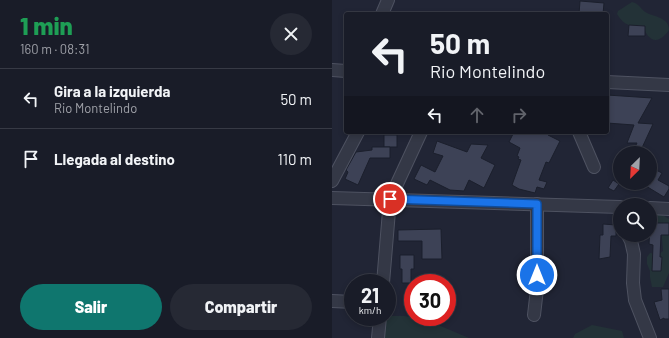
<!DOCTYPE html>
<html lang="es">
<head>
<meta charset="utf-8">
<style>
	:root { --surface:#191c28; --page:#262934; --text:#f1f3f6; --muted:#9fa1a8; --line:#373a45; --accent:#0f766e }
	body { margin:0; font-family:Barlow,sans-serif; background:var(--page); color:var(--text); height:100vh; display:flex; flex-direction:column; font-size:15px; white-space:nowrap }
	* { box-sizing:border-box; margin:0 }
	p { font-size:13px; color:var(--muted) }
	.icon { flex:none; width:22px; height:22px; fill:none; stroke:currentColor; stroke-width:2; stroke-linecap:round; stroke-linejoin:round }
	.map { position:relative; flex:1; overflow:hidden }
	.side { display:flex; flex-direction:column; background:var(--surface); width:332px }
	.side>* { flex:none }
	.guide { position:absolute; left:12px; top:12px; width:265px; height:122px; border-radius:4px; box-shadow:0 2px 6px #0003,0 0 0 1px var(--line); background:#191c28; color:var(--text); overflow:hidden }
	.needle { width:26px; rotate:204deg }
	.tools { position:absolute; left:281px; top:146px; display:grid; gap:8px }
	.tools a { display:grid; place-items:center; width:44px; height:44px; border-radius:50%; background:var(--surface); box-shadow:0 2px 6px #0003,0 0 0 1px var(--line); font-size:20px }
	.speed { position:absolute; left:12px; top:274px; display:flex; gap:8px; font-size:20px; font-weight:700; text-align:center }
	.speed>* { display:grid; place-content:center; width:52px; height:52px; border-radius:50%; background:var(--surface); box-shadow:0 2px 6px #0003,0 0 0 1px var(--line); line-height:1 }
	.speed small { font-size:10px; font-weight:400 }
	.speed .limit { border:6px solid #d22; background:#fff; color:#111 }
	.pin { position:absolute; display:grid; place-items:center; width:34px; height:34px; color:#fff; margin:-17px; border:2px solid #fff; border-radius:50%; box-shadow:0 1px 4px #0007 }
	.me { position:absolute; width:44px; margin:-22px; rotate:0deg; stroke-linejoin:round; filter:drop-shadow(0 0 3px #0008) }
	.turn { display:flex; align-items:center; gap:14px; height:84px; padding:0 20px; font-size:18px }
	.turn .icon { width:52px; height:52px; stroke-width:2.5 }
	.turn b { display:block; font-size:28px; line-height:34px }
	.lanes { display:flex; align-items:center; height:38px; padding:0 20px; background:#0003; justify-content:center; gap:20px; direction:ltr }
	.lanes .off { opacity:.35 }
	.round { display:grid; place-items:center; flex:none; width:42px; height:42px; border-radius:21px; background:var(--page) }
	.head { display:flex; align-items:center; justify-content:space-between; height:68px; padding:0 20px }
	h1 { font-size:24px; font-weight:800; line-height:30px; color:#1e9e55 }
	.primary-button { display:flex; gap:8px; margin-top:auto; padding:8px 20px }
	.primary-button a { flex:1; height:46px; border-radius:24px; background:var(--accent); color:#fff; font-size:16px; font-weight:800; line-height:46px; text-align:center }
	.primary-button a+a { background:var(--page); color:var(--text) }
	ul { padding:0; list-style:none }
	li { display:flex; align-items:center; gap:12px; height:60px; padding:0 20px; border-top:1px solid var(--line) }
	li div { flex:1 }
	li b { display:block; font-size:15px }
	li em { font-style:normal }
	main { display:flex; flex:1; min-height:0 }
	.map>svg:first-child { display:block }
	.green { fill:#233237 }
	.building { fill:#3d4256; stroke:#1b1f2c }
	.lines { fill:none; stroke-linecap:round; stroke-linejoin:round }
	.minor-casing { stroke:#4e5261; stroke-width:14 }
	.minor { stroke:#343846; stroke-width:12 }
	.route-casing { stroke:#114b97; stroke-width:10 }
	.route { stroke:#1a73e8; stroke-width:7 }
</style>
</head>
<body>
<main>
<section class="side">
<div class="head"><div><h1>1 min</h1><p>160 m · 08:31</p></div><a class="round"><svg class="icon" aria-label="close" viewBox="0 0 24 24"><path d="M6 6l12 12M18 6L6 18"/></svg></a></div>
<ul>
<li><svg class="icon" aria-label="left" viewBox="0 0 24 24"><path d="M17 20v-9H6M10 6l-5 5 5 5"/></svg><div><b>Gira a la izquierda</b><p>Rio Montelindo</p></div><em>50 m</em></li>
<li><svg class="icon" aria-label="arrive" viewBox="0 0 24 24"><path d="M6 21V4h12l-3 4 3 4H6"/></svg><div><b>Llegada al destino</b></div><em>110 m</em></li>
</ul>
<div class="primary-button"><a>Salir</a><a>Compartir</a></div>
</section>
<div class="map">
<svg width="337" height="338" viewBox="0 0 337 338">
	<rect width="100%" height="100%" fill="#212535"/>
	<g class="green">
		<path d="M 300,2 C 307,3 309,10 315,13 C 324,17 337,18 337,30 C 329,42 318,45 312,28 C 299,26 292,26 285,14 L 286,11 Z"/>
		<polygon points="323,214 329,214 337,219 337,273 331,287 320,287 318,277 318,271 315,264 315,257 318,253 327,254 331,251 329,228 323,219"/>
		<polygon points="55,316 72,316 92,319 137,338 48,338 45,317 55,317"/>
		<polygon points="260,325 290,331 292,338 241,338 243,334"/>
	</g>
	<g class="building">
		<polygon points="248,1 272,3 271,14 247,14"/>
		<polygon points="297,25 313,26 313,36 296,36"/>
		<polygon points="275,95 320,98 306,123 321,124 309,150 303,147 305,143 295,143 302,125 275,123"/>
		<polygon points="182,132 217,132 216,135 228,141 217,163 214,162 207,180 215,182 212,189 205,187 203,193 187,189 180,185 189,160 186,159 187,157 185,156 188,148 177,142"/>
		<rect x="52" y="135" width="13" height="12"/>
		<polygon points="105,141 135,152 139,144 156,145 149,158 163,165 152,188 137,180 132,191 118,190 98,180 95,185 82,179 89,165 103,172 111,156 101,153"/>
		<polygon points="40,147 58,147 58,158 38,158 26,185 13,179 16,172 14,170 24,152 40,150"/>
		<polygon points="318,167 330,173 326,180 337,186 337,189 332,197 309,183 318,183"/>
		<polygon points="281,180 287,184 282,191 276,188"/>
		<polygon points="318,223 337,223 337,235 329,235 328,257 330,257 329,271 320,271 321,245 317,244"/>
		<polygon points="271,224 284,225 284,236 279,236 278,257 267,259 268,235 271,235"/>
		<polygon points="109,229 110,259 90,259 90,241 66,241 66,230"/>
		<polygon points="68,255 82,255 82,269 79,269 79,283 70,283 70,269 68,269"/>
		<polygon points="329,289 337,289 337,319 332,319 332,318 328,320 322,302 330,300"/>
	</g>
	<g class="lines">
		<defs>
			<g id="minor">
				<polyline points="50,14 56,0"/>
				<polyline points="0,70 14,71"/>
				<polyline points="275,82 337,85"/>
				<polyline points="247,132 262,167"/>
				<polyline points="0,181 26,132"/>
				<polyline points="0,198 288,207"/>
				<polyline points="318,208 337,209"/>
				<polyline points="296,235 299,241 302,254 301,283 303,300 318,338"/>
				<polyline points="51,283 58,199 89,132"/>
				<polyline points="0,301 21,302"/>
				<polyline points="202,315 205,289 205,204"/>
				<polyline points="46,338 48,317"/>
			</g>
		</defs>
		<use href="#minor" class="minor-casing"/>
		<use href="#minor" class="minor"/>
	</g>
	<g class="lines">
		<defs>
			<polyline id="route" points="58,199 205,204 205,275"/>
		</defs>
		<use href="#route" class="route-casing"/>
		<use href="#route" class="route"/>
	</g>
</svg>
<div class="tools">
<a><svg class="needle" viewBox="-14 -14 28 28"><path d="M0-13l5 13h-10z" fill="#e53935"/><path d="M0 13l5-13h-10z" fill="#9fa1a8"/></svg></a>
<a><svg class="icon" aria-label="search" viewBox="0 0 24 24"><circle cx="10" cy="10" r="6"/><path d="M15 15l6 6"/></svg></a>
</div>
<div class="speed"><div>21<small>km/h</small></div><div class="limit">30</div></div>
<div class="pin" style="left:58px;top:199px;background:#d93025"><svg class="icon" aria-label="arrive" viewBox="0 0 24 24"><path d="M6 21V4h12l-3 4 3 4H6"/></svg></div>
<svg class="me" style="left:205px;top:275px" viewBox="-20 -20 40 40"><circle r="17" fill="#1a73e8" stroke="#fff" stroke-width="3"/><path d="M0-11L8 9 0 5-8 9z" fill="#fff"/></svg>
<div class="guide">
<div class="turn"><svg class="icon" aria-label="left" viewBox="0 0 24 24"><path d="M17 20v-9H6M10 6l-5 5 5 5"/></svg><div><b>50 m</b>Rio Montelindo</div></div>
<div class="lanes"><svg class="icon" aria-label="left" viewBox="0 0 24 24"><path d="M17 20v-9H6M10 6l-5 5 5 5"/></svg><svg class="icon off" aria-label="ahead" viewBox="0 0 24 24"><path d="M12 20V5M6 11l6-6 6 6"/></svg><svg class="icon off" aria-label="right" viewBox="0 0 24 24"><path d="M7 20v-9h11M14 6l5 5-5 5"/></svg></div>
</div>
</div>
</main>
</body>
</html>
